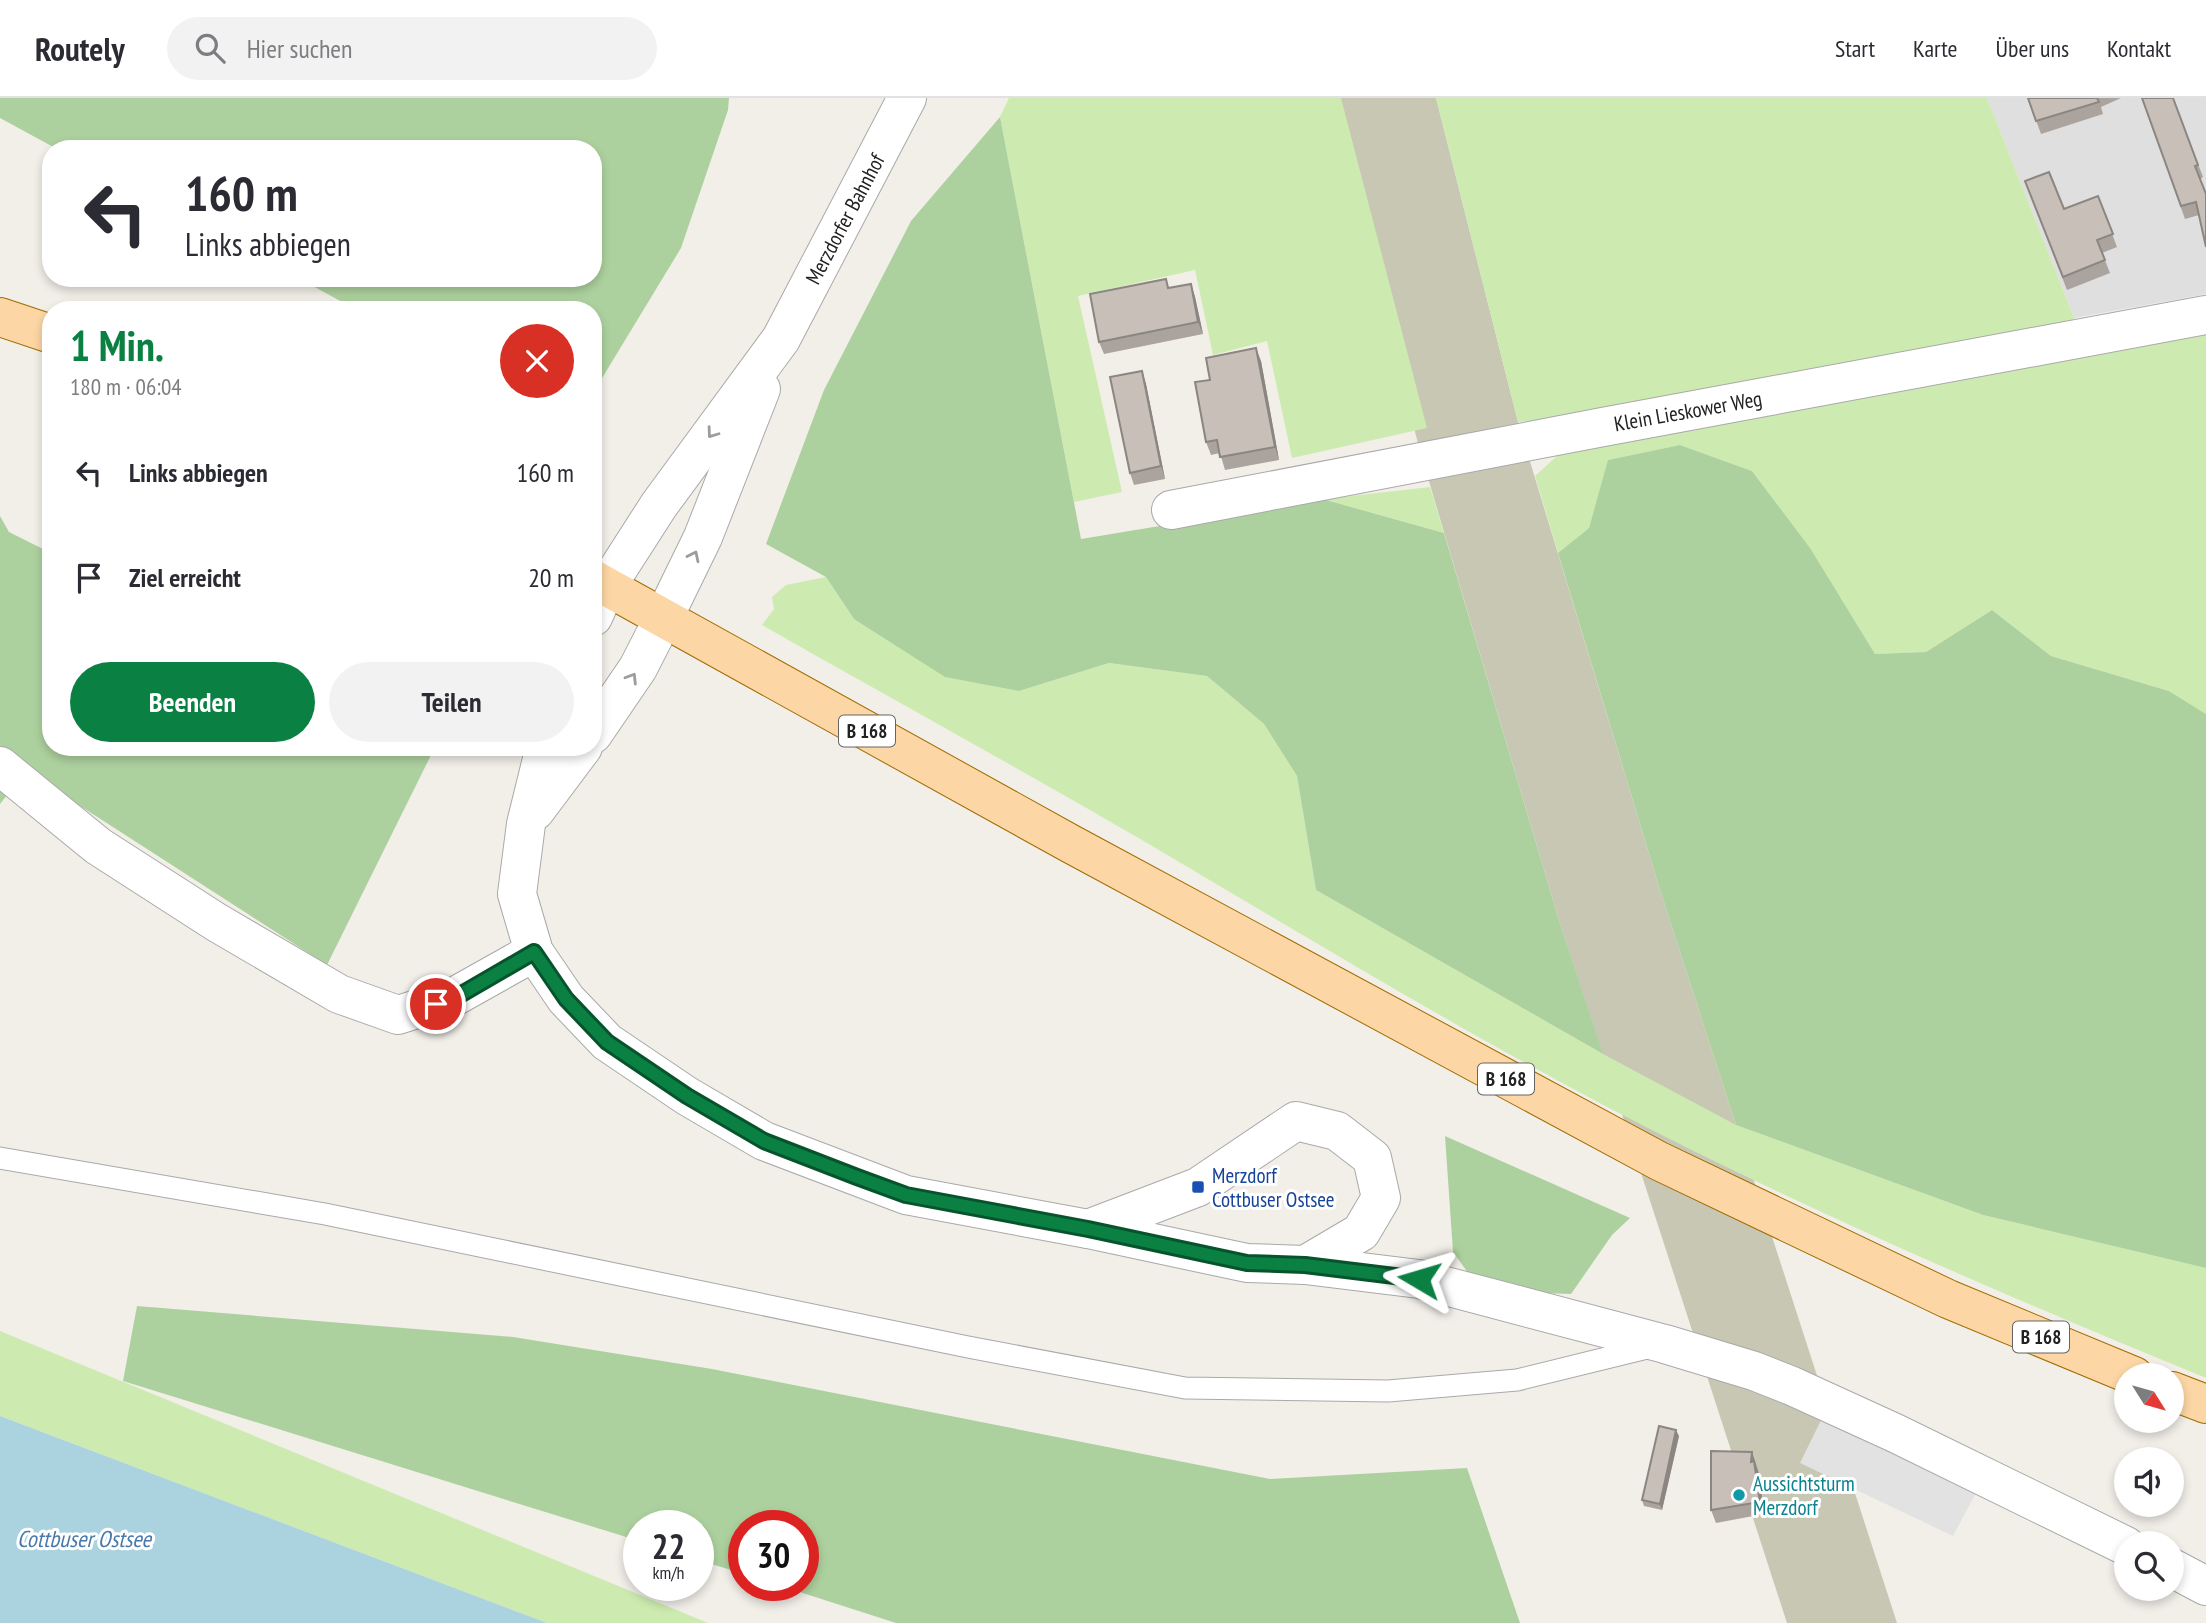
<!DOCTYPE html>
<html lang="de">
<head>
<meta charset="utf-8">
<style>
	:root { --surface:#fff; --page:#f2f2f3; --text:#2b2b33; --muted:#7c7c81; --line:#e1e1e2; --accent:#0b8043 }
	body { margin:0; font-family:"PT Sans Narrow",sans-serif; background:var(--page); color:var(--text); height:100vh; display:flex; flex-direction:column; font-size:26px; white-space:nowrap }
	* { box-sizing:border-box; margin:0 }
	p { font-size:23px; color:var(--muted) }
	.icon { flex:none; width:38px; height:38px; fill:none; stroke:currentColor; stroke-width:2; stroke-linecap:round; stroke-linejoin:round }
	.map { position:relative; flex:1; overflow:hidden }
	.side { position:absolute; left:42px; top:203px; width:560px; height:455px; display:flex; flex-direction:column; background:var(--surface); border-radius:28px; box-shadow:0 4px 10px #0003 }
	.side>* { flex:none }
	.top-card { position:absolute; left:42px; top:42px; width:560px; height:147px; border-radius:28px; box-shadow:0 4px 10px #0003; background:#fff; color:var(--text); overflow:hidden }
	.needle { width:46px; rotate:127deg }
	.fabs { position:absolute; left:2114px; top:1265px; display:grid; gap:14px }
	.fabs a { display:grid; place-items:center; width:70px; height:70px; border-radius:50%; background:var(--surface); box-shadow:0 4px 10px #0003; font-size:35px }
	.speed { position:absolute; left:623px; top:1412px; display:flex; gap:14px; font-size:35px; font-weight:700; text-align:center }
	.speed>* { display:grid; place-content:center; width:91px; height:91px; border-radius:50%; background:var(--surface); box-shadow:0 4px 10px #0003; line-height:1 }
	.speed small { font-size:18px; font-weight:400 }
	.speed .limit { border:10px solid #d22; background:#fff; color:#111 }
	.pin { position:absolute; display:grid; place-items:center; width:60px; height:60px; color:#fff; margin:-30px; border:4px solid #fff; border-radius:50%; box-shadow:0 2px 7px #0007 }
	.me { position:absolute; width:77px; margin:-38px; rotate:277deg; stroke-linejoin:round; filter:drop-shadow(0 0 5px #0008) }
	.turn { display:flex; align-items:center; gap:24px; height:147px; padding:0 28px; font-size:32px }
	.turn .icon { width:91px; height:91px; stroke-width:2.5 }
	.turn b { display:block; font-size:49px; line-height:60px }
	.round { display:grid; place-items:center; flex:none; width:74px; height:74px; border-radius:37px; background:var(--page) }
	.overview { display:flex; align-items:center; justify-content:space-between; height:119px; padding:0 28px }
	h1 { font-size:42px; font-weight:700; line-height:52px; color:var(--accent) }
	.action { display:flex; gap:14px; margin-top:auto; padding:14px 28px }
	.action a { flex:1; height:80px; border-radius:42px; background:var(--accent); color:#fff; font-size:28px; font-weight:700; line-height:80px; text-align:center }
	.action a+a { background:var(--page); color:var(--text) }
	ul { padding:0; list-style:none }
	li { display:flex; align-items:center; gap:21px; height:105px; padding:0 28px }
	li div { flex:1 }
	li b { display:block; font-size:26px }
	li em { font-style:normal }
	header { display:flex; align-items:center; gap:42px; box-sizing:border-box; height:98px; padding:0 35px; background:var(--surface); border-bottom:2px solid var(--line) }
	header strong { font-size:33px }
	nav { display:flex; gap:38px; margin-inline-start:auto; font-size:24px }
	.search { width:490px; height:63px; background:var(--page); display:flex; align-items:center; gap:18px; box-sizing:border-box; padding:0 24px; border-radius:38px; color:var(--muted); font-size:26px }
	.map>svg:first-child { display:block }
	.residential { fill:#e0dfdf }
	.construction { fill:#c7c7b4 }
	.grass { fill:#cdebb0 }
	.forest { fill:#add19e }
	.parking { fill:#e2e2e2 }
	.water { fill:#aad3df }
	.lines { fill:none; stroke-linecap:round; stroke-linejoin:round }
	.service-casing { stroke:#a9a9a9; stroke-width:23 }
	.minor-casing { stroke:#a9a9a9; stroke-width:40 }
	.tertiary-casing { stroke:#a9a9a9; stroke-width:40 }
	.primary-casing { stroke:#a06b00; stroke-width:40 }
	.service { stroke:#fff; stroke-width:21 }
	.minor { stroke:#fff; stroke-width:38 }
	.tertiary { stroke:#fff; stroke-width:38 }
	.primary { stroke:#fcd6a4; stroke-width:38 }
	.wall { fill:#aba49e }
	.shaded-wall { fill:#8b8681 }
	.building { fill:#c7bfb8; stroke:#8b8681; stroke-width:2 }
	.oneway { stroke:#9c9c9c }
	.route-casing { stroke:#07532c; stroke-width:18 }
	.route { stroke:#0b8043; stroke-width:12 }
	.transit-dot { fill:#1a4fb4; stroke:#fff; stroke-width:2.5 }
	.culture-dot { fill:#0f9aa8; stroke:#fff; stroke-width:2.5 }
	.labels { text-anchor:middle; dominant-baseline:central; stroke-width:6; stroke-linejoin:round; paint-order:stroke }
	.shield { fill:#fff; stroke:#646464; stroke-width:2 }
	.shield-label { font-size:19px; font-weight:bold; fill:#222 }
	.street-label { font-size:21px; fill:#222; stroke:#fff }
	.transit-label { font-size:21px; fill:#164399; stroke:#fff; text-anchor:start }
	.culture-label { font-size:21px; fill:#0d838f; stroke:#fff; text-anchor:start }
	.water-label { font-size:23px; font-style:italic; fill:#4a7aab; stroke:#fff }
</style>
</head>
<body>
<header>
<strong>Routely</strong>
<div class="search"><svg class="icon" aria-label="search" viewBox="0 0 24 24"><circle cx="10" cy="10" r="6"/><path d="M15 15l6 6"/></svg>Hier suchen</div>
<nav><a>Start</a><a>Karte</a><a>Über uns</a><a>Kontakt</a></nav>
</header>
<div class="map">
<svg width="2206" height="1525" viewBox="0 0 2206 1525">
	<rect width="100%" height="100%" fill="#f2efe9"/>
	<polygon class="residential" points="1987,0 2206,0 2206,196 2074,220"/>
	<polygon class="construction" points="1328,0 1436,0 1518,324 1660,792 1897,1525 1787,1525 1558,819 1420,353"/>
	<g class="grass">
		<polygon points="1009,0 1341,0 1427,330 1292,360 1267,243 1213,257 1195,172 1078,198 1122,394 1074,404 1000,19"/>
		<polygon points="1436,0 1987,0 2074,220 2069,231 1606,317 1518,324"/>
		<polygon points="2206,227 2206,616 2169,593 2051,558 1992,512 1926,554 1875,556 1810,451 1752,373 1680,347 1609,362 1589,430 1558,455 1535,378 1558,357"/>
		<polygon points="1430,389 1444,435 1324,401"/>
		<path d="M 826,479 L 854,521 L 1019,593 L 1109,565 L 1207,578 L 1264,626 L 1297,678 L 1316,792 L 1603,956 L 1736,1027 L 1983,1117 L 2206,1170 L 2206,1280 C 2004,1197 1803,1111 1609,1010 C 1452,928 1300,835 1147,745 C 1020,671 890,600 762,527 L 774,511 L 772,499 L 786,487 Z"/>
		<polygon points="0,1233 708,1525 547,1525 0,1318"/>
	</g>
	<g class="forest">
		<polygon points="0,0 729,0 728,12 681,150 593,295 593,212 357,212 298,180 593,180 593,51 57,51 0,20"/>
		<polygon points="1000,19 1081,441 1323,401 1444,435 1558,819 1603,956 1316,792 1297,678 1264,626 1207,578 1109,565 1019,593 945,579 854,521 826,479 766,446 824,292 911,123"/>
		<polygon points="1680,347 1752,373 1810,450 1875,556 1926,554 1992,512 2051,558 2169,593 2206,616 2206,1170 1983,1117 1736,1027 1660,792 1558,455 1589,430 1608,362"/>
		<polygon points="0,418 9,434 51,455 51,649 435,649 327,867 26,673 0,706"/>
		<polygon points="1445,1038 1630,1120 1612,1137 1571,1196 1509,1194 1471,1179 1453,1154"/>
		<polygon points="137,1208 513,1239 712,1271 1270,1381 1467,1370 1520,1525 896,1525 781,1488 803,1488 803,1428 744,1428 744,1476 698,1462 698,1428 639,1428 639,1443 123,1283"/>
	</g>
	<polygon class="parking" points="1825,1314 1978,1391 1953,1438 1800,1365"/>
	<polygon class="water" points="0,1318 547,1525 0,1525"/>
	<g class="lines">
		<defs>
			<polyline id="service" points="0,1060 325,1116 968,1249 1185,1290 1388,1293 1517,1282 1651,1249"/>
			<g id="minor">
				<polyline points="1171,412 1603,329 2206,217"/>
				<polyline points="593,519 607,488"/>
				<polyline points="593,636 638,570 664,519"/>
				<polyline points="545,649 526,726 517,796 534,854 566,901 607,944 687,998 764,1043 906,1097 1088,1131 1247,1165 1305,1167 1419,1181 1665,1246 1754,1273 1792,1288 1895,1335 2126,1448"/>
				<polyline points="0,668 98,748 216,824 339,896 398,917 452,900 534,854"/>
				<polyline points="535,713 583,649"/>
				<polyline points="1088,1131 1198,1089 1296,1023 1337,1033 1372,1060 1381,1100 1361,1134 1305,1167"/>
				<polyline points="2172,1470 2206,1488"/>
			</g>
			<g id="tertiary">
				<polyline points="607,488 659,407 781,241 907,0"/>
				<polyline points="664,519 703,439 761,291"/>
			</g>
			<g id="primary">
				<polyline points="0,219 51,236"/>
				<polyline points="593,481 1071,746 1659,1063 1948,1201 2134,1278"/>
				<polyline points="2172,1293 2206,1306"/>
			</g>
		</defs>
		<use href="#service" class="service-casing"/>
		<use href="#minor" class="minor-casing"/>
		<use href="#tertiary" class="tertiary-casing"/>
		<use href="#primary" class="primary-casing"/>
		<use href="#service" class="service"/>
		<use href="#minor" class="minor"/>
		<use href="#tertiary" class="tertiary"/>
		<use href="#primary" class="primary"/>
	</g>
	<g class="wall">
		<polygon points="2028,0 2121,0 2101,9 2103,16 2041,36"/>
		<polygon points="2142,0 2173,0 2203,79 2200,81 2199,117 2185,121"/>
		<polygon points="2025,83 2064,111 2098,98 2117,149 2102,155 2110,175 2067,192"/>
		<polygon points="1166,181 1169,190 1191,186 1195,199 1203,236 1104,256 1099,244"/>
		<polygon points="1261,263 1279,362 1225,372 1220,355 1211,357 1206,344 1210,282"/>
		<polygon points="1142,273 1146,286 1165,381 1134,387 1130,375"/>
		<polygon points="1679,1338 1662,1412 1644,1408 1642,1402"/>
		<polygon points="1752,1354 1759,1376 1764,1416 1716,1425 1711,1412"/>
	</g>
	<g class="shaded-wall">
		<polygon points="1191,186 1195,199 1203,236 1198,224"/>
		<polygon points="1256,250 1261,263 1279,362 1275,349"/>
		<polygon points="1142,273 1146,286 1165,381 1161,368"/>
		<polygon points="1676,1332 1679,1338 1662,1412 1660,1406"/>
		<polygon points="1752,1354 1759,1376 1764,1416 1760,1404 1751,1364"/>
	</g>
	<g class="building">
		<polygon points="2028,0 2097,0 2099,4 2036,23"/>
		<polygon points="2142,0 2173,0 2198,67 2195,68 2206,96 2206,149 2196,104 2181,108"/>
		<polygon points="2049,74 2064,111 2098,98 2113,136 2097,142 2105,162 2063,179 2025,83"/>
		<polygon points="1166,181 1168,190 1191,186 1198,224 1099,244 1090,196"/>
		<polygon points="1256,250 1275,349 1220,359 1217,342 1206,344 1195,284 1210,282 1206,260"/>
		<polygon points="1142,273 1161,368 1130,375 1110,279"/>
		<polygon points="1659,1328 1676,1332 1660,1406 1642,1402"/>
		<polygon points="1711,1353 1752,1354 1751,1364 1754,1363 1760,1404 1711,1412"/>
	</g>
	<defs><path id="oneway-chevron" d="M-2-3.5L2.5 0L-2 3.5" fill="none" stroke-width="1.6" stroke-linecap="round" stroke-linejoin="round" transform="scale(1.75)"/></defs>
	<g class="oneway">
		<use href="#oneway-chevron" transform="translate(712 335) rotate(126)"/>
		<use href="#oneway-chevron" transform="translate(694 458) rotate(-64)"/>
		<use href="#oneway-chevron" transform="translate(632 580) rotate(-58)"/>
	</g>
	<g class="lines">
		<defs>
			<polyline id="route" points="436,906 453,901 534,854 566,901 607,944 687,998 764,1043 857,1079 906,1097 1088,1131 1247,1165 1305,1167 1419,1181"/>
		</defs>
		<use href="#route" class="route-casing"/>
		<use href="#route" class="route"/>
	</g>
	<rect class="transit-dot" x="1191" y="1082" width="14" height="14" rx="3.5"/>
	<circle class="culture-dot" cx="1739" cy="1397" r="7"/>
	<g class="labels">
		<g class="shield">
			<rect x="839" y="617.5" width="56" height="31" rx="5"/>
			<rect x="1478" y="965.5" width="56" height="31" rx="5"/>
			<rect x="2013" y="1223.5" width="56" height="31" rx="5"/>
		</g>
		<g class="shield-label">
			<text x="867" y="633">B 168</text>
			<text x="1506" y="981">B 168</text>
			<text x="2041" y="1239">B 168</text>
		</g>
		<g class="street-label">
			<text transform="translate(845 121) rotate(-62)">Merzdorfer Bahnhof</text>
			<text transform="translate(1688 313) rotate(-10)">Klein Lieskower Weg</text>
		</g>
		<g class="transit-label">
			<text x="1212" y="1077">Merzdorf<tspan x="1212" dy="24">Cottbuser Ostsee</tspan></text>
		</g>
		<g class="culture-label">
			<text x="1753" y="1385">Aussichtsturm<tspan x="1753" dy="24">Merzdorf</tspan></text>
		</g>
		<g class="water-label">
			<text x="84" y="1440">Cottbuser Ostsee</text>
		</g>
	</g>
</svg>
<div class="fabs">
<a><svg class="needle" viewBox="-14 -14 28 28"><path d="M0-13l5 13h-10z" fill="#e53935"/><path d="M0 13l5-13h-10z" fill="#7c7c81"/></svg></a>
<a><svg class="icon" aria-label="sound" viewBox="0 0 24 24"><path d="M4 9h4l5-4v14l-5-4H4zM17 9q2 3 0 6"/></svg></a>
<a><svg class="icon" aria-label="search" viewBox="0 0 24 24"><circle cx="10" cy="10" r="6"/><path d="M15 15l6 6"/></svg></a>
</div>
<div class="speed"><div>22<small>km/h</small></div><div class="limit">30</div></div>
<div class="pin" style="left:436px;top:906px;background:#d93025"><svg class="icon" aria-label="arrive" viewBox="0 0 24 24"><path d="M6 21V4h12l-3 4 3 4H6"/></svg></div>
<svg class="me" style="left:1419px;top:1181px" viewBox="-20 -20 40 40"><path d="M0-17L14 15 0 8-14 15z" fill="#0b8043" stroke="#fff" stroke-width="4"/></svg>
<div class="top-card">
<div class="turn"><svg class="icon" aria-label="left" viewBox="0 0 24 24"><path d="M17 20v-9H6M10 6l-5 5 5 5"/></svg><div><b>160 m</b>Links abbiegen</div></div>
</div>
<section class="side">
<div class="overview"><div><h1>1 Min.</h1><p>180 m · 06:04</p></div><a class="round" style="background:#d93025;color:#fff"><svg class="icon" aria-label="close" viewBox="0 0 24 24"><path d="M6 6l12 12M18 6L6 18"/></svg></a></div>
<ul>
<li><svg class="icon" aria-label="left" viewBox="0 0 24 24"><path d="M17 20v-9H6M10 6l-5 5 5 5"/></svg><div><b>Links abbiegen</b></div><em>160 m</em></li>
<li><svg class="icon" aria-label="arrive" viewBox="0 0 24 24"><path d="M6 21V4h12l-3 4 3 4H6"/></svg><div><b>Ziel erreicht</b></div><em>20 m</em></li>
</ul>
<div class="action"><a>Beenden</a><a>Teilen</a></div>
</section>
</div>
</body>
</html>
